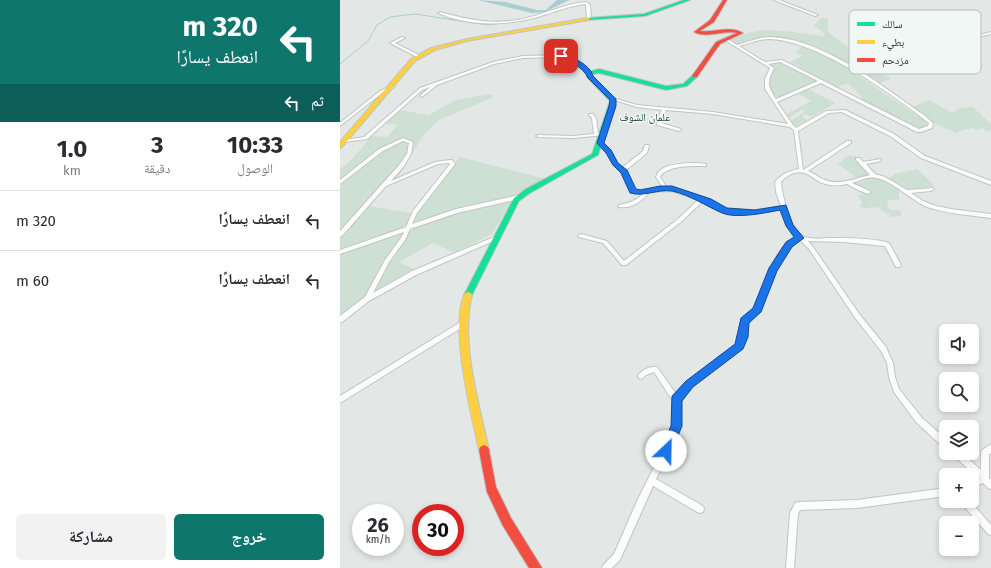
<!DOCTYPE html>
<html lang="ar">
<head>
<meta charset="utf-8">
<style>
	:root { --surface:#fff; --page:#f2f2f3; --text:#2b2b33; --muted:#7c7c81; --line:#e1e1e2; --accent:#0f766e }
	body { margin:0; font-family:"Fira Sans","Noto Naskh Arabic",sans-serif; background:var(--page); color:var(--text); direction:rtl; height:100vh; display:flex; flex-direction:column; font-size:15px; white-space:nowrap }
	* { box-sizing:border-box; margin:0 }
	p { font-size:13px; color:var(--muted) }
	.icon { flex:none; width:22px; height:22px; fill:none; stroke:currentColor; stroke-width:2; stroke-linecap:round; stroke-linejoin:round }
	.map { position:relative; flex:1; overflow:hidden; direction:ltr }
	.sheet { display:flex; flex-direction:column; background:var(--surface); width:340px }
	.sheet>* { flex:none }
	.hud { background:#0f766e; color:#fff; overflow:hidden }
	.buttons { position:absolute; left:599px; top:324px; display:grid; gap:8px }
	.buttons a { display:grid; place-items:center; width:40px; height:40px; border-radius:6px; background:var(--surface); box-shadow:0 2px 6px #0003; font-size:20px }
	.speed { position:absolute; left:12px; top:504px; display:flex; gap:8px; font-size:20px; font-weight:700; text-align:center }
	.speed>* { display:grid; place-content:center; width:52px; height:52px; border-radius:50%; background:var(--surface); box-shadow:0 2px 6px #0003; line-height:1 }
	.speed small { font-size:10px; font-weight:400 }
	.speed .limit { border:6px solid #d22; background:#fff; color:#111 }
	.pin { position:absolute; display:grid; place-items:center; width:34px; height:34px; color:#fff; margin:-17px; border-radius:8px; box-shadow:0 2px 6px #0006 }
	.me { position:absolute; width:44px; margin:-22px; rotate:24deg; stroke-linejoin:round; filter:drop-shadow(0 0 3px #0008) }
	.turn { display:flex; align-items:center; gap:14px; height:84px; padding:0 16px; font-size:18px }
	.turn .icon { width:52px; height:52px; stroke-width:2.5 }
	.turn b { display:block; font-size:28px; line-height:34px }
	.then { display:flex; align-items:center; height:38px; padding:0 16px; background:#0003; gap:8px; font-size:15px }
	.eta { display:flex; justify-content:space-evenly; align-items:center; height:68px; text-align:center }
	.eta b { font-size:24px; font-weight:700; line-height:28px }
	.button { display:flex; gap:8px; margin-top:auto; padding:8px 16px }
	.button a { flex:1; height:46px; border-radius:6px; background:var(--accent); color:#fff; font-size:16px; font-weight:700; line-height:46px; text-align:center }
	.button a+a { background:var(--page); color:var(--text) }
	ul { padding:0; list-style:none }
	li { display:flex; align-items:center; gap:12px; height:60px; padding:0 16px; border-top:1px solid var(--line) }
	li div { flex:1 }
	li b { display:block; font-size:15px }
	li em { font-style:normal }
	main { display:flex; flex:1; min-height:0 }
	.map>svg:first-child { display:block }
	.green { fill:#cee0d3 }
	.water { fill:#a8cdd2 }
	.lines { fill:none; stroke-linecap:round; stroke-linejoin:round }
	.stream { stroke:#a8cdd2; stroke-width:1 }
	.street-casing { stroke:#c0c5c3; stroke-width:2 }
	.fast-casing { stroke:#bfc5c3; stroke-width:2 }
	.slow-casing { stroke:#bfc5c3; stroke-width:2 }
	.jam-casing { stroke:#bfc5c3; stroke-width:2 }
	.street { fill:#fbfcfb; fill-rule:evenodd }
	.fast { fill:#16e098; fill-rule:evenodd }
	.slow { fill:#ffcf43; fill-rule:evenodd }
	.jam { fill:#f24e42; fill-rule:evenodd }
	.route { fill:#1a73e8; stroke:#114b97 }
	.labels { text-anchor:middle; dominant-baseline:central; stroke-width:3; stroke-linejoin:round; paint-order:stroke }
	.far-quarter-label { font-size:11px; fill:#21483e; stroke:#f1f7f4 }
	.key { fill:#f1f7f4; stroke:#b3beba; stroke-width:1 }
	.key-label { font-size:11px; fill:#233932 }
</style>
</head>
<body>
<main>
<div class="map">
<svg width="651" height="568" viewBox="0 0 651 568">
	<rect width="100%" height="100%" fill="#e3e8e6"/>
	<g class="green">
		<path d="M 481,18 L 488,19 L 488,32 L 551,79 L 537,84 C 510,68 466,36 433,37 C 421,37 409,42 397,45 L 391,40 C 420,23 452,33 484,36 L 484,33 L 474,25 Z"/>
		<polygon points="463,46 489,56 587,122 586,127 581,129 573,126 520,99 522,97 508,83 497,87 450,62 462,56 455,52"/>
		<path d="M 440,61 L 476,80 L 476,81 L 439,98 C 424,94 431,79 434,69 L 430,64 Z"/>
		<polygon points="468,89 495,103 472,117 466,114 462,117 467,120 461,126 451,125 449,122 464,112 462,110 447,118 445,115 471,101 457,93"/>
		<polygon points="150,94 154,97 99,120 82,137 60,174 40,187 23,205 72,213 64,230 115,213 170,201 171,202 152,234 114,253 93,243 59,262 76,270 0,316 0,169 9,162 32,136 47,137 58,125 46,124 59,110 88,115 116,100"/>
		<polygon points="589,100 613,113 620,108 633,107 651,124 651,129 649,132 642,128 637,130 629,127 630,130 626,129 616,133 597,125 572,107"/>
		<polygon points="507,156 516,156 515,160 527,171 527,175 517,178 498,164"/>
		<polygon points="120,157 206,179 168,198 125,206 77,222 74,221 83,203"/>
		<polygon points="577,169 595,186 563,190 548,180 555,174"/>
		<polygon points="532,178 542,180 559,190 559,200 547,200 549,209 561,211 561,216 552,217 537,207 525,208 519,207 522,203 518,195 526,193 515,184"/>
	</g>
	<polygon class="water" points="137,0 165,2 197,10 206,10 217,0 229,0 205,12 192,13"/>
	<g class="lines">
		<polyline class="stream" points="0,64 28,41 37,25 50,17 75,14 147,25 184,21"/>
		<defs>
			<g id="street">
				<polygon points="434,0 439,0 478,15 475,16"/>
				<path d="M 246,2 L 250,5 L 251,19 L 249,20 L 247,19 L 246,5 L 245,4 C 229,6 214,12 198,17 C 171,24 145,26 119,20 C 112,18 104,16 98,13 L 100,12 C 129,20 153,25 183,19 C 204,14 224,4 246,2 Z"/>
				<polygon points="651,32 651,34 637,37 635,36"/>
				<polygon points="62,37 65,38 55,43 79,55 79,57 77,57 50,43"/>
				<path d="M 429,37 C 473,37 527,74 561,99 C 572,107 584,114 593,123 L 592,128 L 581,132 L 577,132 L 481,83 L 437,102 L 453,125 L 456,128 L 486,111 L 505,110 L 554,134 L 585,156 L 651,181 L 651,185 L 581,158 L 550,136 L 502,112 L 489,113 L 458,131 L 463,170 L 507,141 L 511,141 L 511,143 L 468,171 C 474,173 479,178 485,180 C 500,186 516,178 530,175 L 516,160 L 516,158 L 520,158 L 523,162 L 541,159 L 541,161 L 526,164 L 535,174 L 545,177 L 567,190 L 593,188 L 594,189 L 591,191 L 571,193 L 583,201 L 596,206 L 611,209 L 651,214 L 651,218 C 630,215 607,214 587,207 C 571,200 551,180 536,178 C 529,176 519,181 512,183 L 530,191 L 530,193 L 528,194 L 516,189 L 507,184 C 499,186 491,186 482,183 C 477,181 473,177 469,175 C 459,169 448,174 441,182 C 442,196 451,232 465,237 C 474,240 484,238 493,238 C 510,238 533,238 549,243 L 561,265 L 560,267 L 556,267 L 545,246 L 503,242 L 468,241 L 473,247 L 520,315 L 546,347 L 553,363 L 555,377 L 559,389 L 582,418 L 606,439 L 606,448 L 603,447 L 576,422 L 554,392 L 549,377 L 547,363 L 541,351 L 516,319 L 469,249 L 460,240 C 435,254 433,285 421,308 L 417,313 L 408,321 L 406,337 L 401,348 L 351,386 L 340,400 L 340,426 L 334,443 L 316,479 L 363,506 L 364,509 L 363,512 L 360,513 L 357,512 L 313,486 L 280,560 L 272,568 L 262,568 L 263,565 L 274,554 L 297,501 L 328,439 L 332,426 L 332,400 L 314,372 C 311,373 309,374 306,375 C 303,377 303,380 299,378 L 298,376 C 301,370 310,366 317,367 L 336,394 L 347,382 L 397,344 L 400,337 L 402,321 L 406,316 L 416,307 L 435,259 L 442,248 L 449,241 L 457,237 L 447,226 L 442,209 L 415,214 L 385,213 L 363,201 L 342,221 L 286,265 L 282,265 L 263,243 L 239,237 L 238,236 L 239,235 L 241,234 L 267,241 L 284,261 L 338,219 L 358,200 L 332,191 L 309,192 C 302,202 291,209 279,207 L 278,206 L 279,205 C 289,203 296,201 304,193 L 295,194 L 289,189 L 282,173 L 273,165 L 267,153 L 258,143 L 260,142 L 262,142 L 271,151 L 277,163 L 282,168 L 303,151 L 305,145 L 309,145 L 309,146 L 307,153 L 285,171 L 293,187 L 296,190 L 323,188 L 316,177 C 316,176 318,173 319,171 C 327,163 355,162 366,164 L 366,166 L 364,166 C 352,166 327,165 320,177 L 327,188 L 334,188 L 370,200 L 386,209 L 415,210 L 441,206 L 436,192 L 435,182 C 441,174 449,171 459,169 L 454,130 L 450,127 L 373,114 L 326,110 L 321,120 L 321,123 L 341,129 L 341,130 L 339,131 L 317,125 L 317,120 L 322,110 L 297,107 L 271,99 L 273,98 L 297,105 L 373,112 L 448,124 L 425,89 L 425,79 L 430,68 L 383,39 L 386,38 L 397,45 L 420,38 ZM 429,39 C 477,40 552,94 589,123 L 588,126 L 579,129 L 442,60 L 425,62 L 399,46 L 420,40 ZM 440,62 L 478,81 L 436,99 C 427,85 427,83 434,68 L 428,64 Z"/>
				<polygon points="221,55 234,59 252,73 249,74 232,61 221,57 183,58 154,64 97,85 82,97 80,96 81,95 90,87 82,90 27,139 4,142 2,141 4,140 24,137 80,88 153,62 183,56"/>
				<polygon points="51,86 54,87 42,93 0,126 0,123 40,91"/>
				<polygon points="249,114 253,114 256,118 258,133 265,133 265,135 233,138 198,137 196,136 198,135 233,136 254,134 252,118 249,115"/>
				<polygon points="63,138 73,142 71,154 64,166 51,181 95,162 110,160 112,160 115,164 77,213 72,224 116,209 179,195 182,197 179,199 117,213 70,229 65,240 49,262 33,293 72,271 154,237 156,236 159,238 158,239 76,275 29,301 2,322 0,323 0,316 25,297 45,260 61,238 64,232 0,254 0,250 66,227 73,211 110,164 109,163 98,164 46,186 2,236 0,237 0,231 60,164 67,154 69,143 63,141 43,151 0,184 0,180 39,149"/>
				<polygon points="124,320 126,321 127,323 126,325 0,403 0,396"/>
				<polygon points="651,444 651,453 649,455 649,478 651,480 651,489 648,488 643,483 632,488 632,480 637,477 614,456 613,453 622,453 641,470 641,453 642,450"/>
				<polygon points="606,488 606,496 517,508 460,510 458,514 454,568 446,568 450,513 455,503 458,502 517,500"/>
				<polygon points="621,501 630,501 651,525 651,535 648,534 622,504"/>
			</g>
			<g id="fast">
				<polygon points="344,0 350,0 305,16 247,20 245,19 247,18 304,14"/>
				<polygon points="259,69 326,86 343,84 353,75 358,76 347,86 326,90 259,73 253,74 253,77 276,101 258,155 190,193 179,201 131,297 125,297 124,295 174,198 186,189 252,154 270,101 247,77 248,72"/>
			</g>
			<g id="slow">
				<polygon points="247,18 249,18 249,20 127,41 95,50 75,61 2,147 0,148 0,142 71,59 91,48 127,39"/>
				<path d="M 128,292 L 131,293 L 132,295 C 120,341 139,404 149,450 L 148,453 L 144,455 L 140,453 L 139,450 C 131,413 109,326 125,293 Z"/>
			</g>
			<g id="jam">
				<path d="M 383,0 L 387,0 L 374,22 L 360,31 C 374,33 390,25 403,33 L 380,44 L 357,77 L 353,77 L 352,76 L 376,42 L 397,33 C 383,30 367,39 354,32 L 370,20 Z"/>
				<polygon points="144,445 148,447 149,450 156,487 171,518 202,568 189,568 163,526 147,492 139,450 140,447"/>
			</g>
		</defs>
		<use href="#street" class="street-casing"/>
		<use href="#fast" class="fast-casing"/>
		<use href="#slow" class="slow-casing"/>
		<use href="#jam" class="jam-casing"/>
		<use href="#street" class="street"/>
		<use href="#fast" class="fast"/>
		<use href="#slow" class="slow"/>
		<use href="#jam" class="jam"/>
	</g>
	<path class="route" d="M 221,54 C 232,57 250,64 253,76 L 276,99 L 276,106 L 264,143 L 271,150 L 278,163 L 287,170 L 296,189 L 300,190 L 320,186 L 332,186 L 371,199 L 387,208 L 415,210 L 446,205 L 453,225 L 464,238 L 452,247 L 437,271 L 421,312 L 409,323 L 408,337 L 403,349 L 353,387 L 342,401 L 342,426 L 330,455 L 326,456 L 322,455 L 320,451 L 331,426 L 332,396 L 346,381 L 395,344 L 401,318 L 413,308 L 429,268 L 446,242 L 454,237 L 446,226 L 440,210 C 425,213 396,219 382,213 C 366,206 350,195 332,191 C 317,189 305,197 290,193 L 281,173 L 273,165 L 266,153 L 257,143 L 269,106 L 270,100 L 248,78 C 243,67 230,61 219,57 Z"/>
	<g class="labels">
		<g class="far-quarter-label">
			<text x="305" y="117">علمان الشوف</text>
		</g>
	</g>
	<rect x="509" y="10" width="132" height="64" rx="6" class="key"/>
	<rect x="517" y="22" width="18" height="4" fill="#16e098"/>
	<rect x="517" y="40" width="18" height="4" fill="#ffcf43"/>
	<rect x="517" y="58" width="18" height="4" fill="#f24e42"/>
	<g class="key-label">
		<text x="542" y="28">سالك</text>
		<text x="542" y="46">بطيء</text>
		<text x="542" y="64">مزدحم</text>
	</g>
</svg>
<div class="buttons">
<a><svg class="icon" aria-label="sound" viewBox="0 0 24 24"><path d="M4 9h4l5-4v14l-5-4H4zM17 9q2 3 0 6"/></svg></a>
<a><svg class="icon" aria-label="search" viewBox="0 0 24 24"><circle cx="10" cy="10" r="6"/><path d="M15 15l6 6"/></svg></a>
<a><svg class="icon" aria-label="layers" viewBox="0 0 24 24"><path d="M12 4l9 5-9 5-9-5zM3 14l9 5 9-5"/></svg></a>
<a>+</a>
<a>−</a>
</div>
<div class="speed"><div>26<small>km/h</small></div><div class="limit">30</div></div>
<div class="pin" style="left:221px;top:56px;background:#d93025"><svg class="icon" aria-label="arrive" viewBox="0 0 24 24"><path d="M6 21V4h12l-3 4 3 4H6"/></svg></div>
<svg class="me" style="left:326px;top:451px" viewBox="-20 -20 40 40"><circle r="19" fill="#fff"/><path d="M0-13L10 11 0 6-10 11z" fill="#1a73e8"/></svg>
</div>
<section class="sheet">
<div class="hud">
<div class="turn"><svg class="icon" aria-label="left" viewBox="0 0 24 24"><path d="M17 20v-9H6M10 6l-5 5 5 5"/></svg><div><b>320 m</b>انعطف يسارًا</div></div>
<div class="then">ثم<svg class="icon" aria-label="left" viewBox="0 0 24 24"><path d="M17 20v-9H6M10 6l-5 5 5 5"/></svg></div>
</div>
<div class="eta">
<div><b>10:33</b><p>الوصول</p></div>
<div><b>3</b><p>دقيقة</p></div>
<div><b>1.0</b><p>km</p></div>
</div>
<ul>
<li><svg class="icon" aria-label="left" viewBox="0 0 24 24"><path d="M17 20v-9H6M10 6l-5 5 5 5"/></svg><div><b>انعطف يسارًا</b></div><em>320 m</em></li>
<li><svg class="icon" aria-label="left" viewBox="0 0 24 24"><path d="M17 20v-9H6M10 6l-5 5 5 5"/></svg><div><b>انعطف يسارًا</b></div><em>60 m</em></li>
</ul>
<div class="button"><a>خروج</a><a>مشاركة</a></div>
</section>
</main>
</body>
</html>
